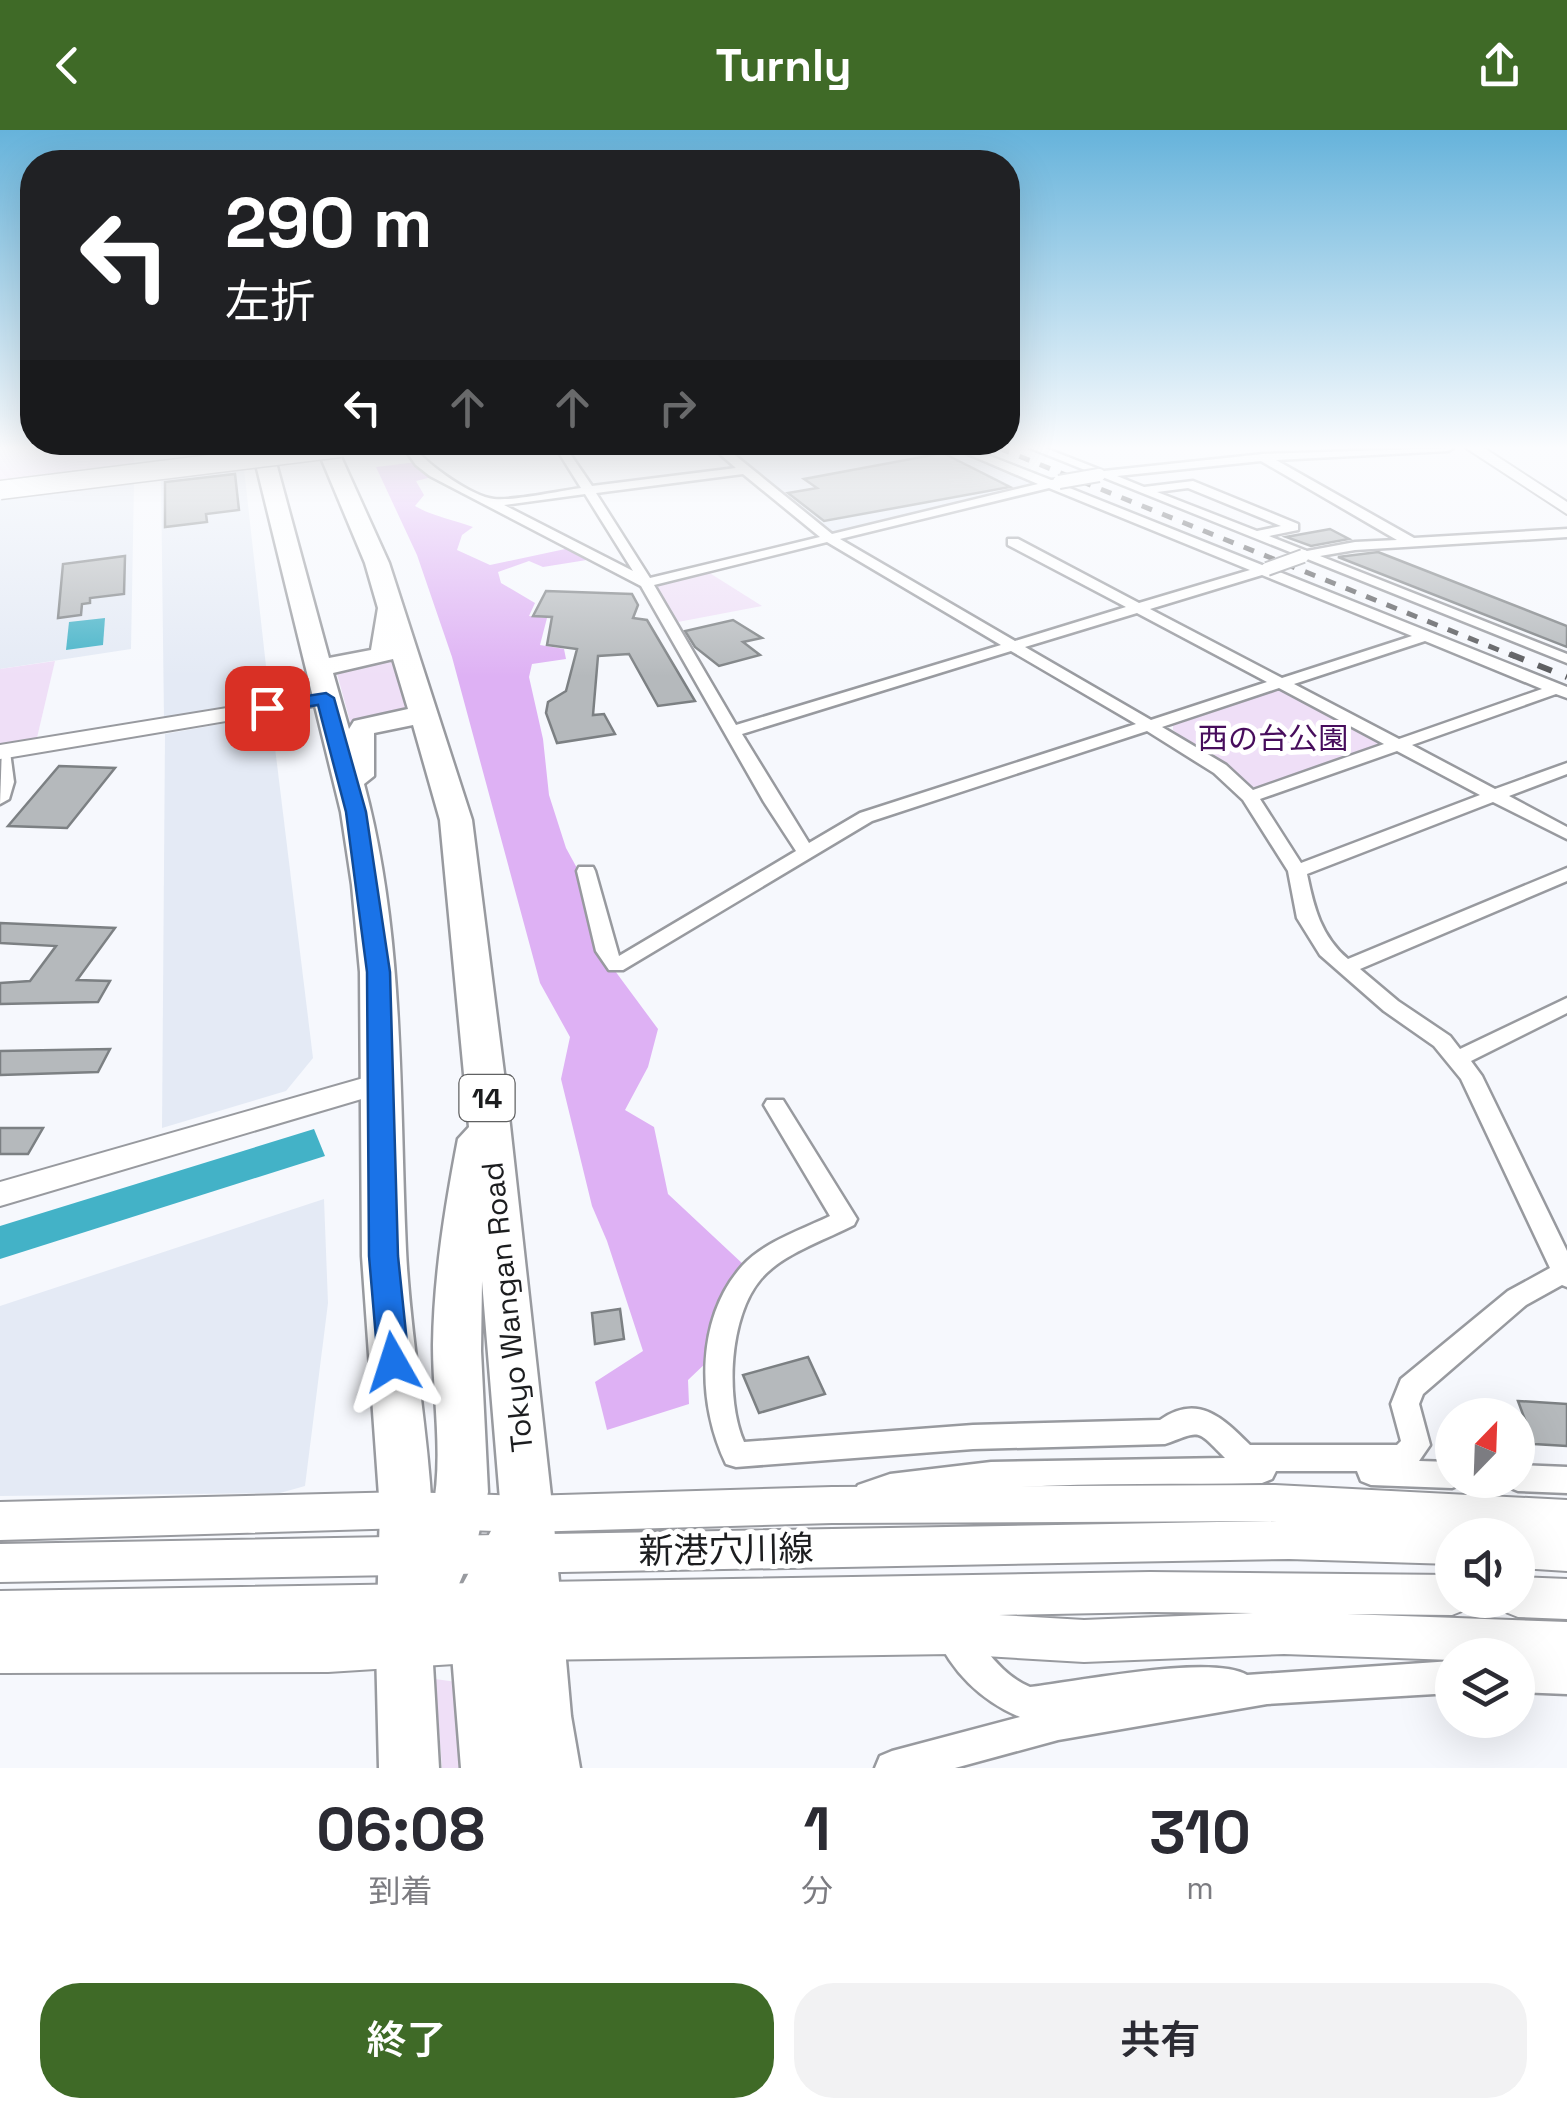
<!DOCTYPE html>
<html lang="ja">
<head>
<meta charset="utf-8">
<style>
	:root { --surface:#fff; --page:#f2f2f3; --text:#2b2b33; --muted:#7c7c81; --accent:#3f6a27 }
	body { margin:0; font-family:"Space Grotesk","Noto Sans JP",sans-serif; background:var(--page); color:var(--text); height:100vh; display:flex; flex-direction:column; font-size:38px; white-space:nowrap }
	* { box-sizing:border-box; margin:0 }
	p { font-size:32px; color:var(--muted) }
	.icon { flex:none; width:55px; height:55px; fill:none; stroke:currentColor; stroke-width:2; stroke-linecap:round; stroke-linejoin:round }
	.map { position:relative; height:1638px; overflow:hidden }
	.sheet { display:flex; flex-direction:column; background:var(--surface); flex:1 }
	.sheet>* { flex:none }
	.hud { position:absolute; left:20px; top:20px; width:1000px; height:305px; border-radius:40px; box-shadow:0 10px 40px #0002; background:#202124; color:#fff; overflow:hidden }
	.needle { width:65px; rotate:23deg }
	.tools { position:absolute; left:1435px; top:1268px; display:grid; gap:20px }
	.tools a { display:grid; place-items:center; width:100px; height:100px; border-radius:50%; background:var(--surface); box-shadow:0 10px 40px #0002; font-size:50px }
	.pin { position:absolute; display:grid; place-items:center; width:85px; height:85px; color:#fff; margin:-42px; border-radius:20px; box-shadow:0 5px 15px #0006 }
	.me { position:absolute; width:110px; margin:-55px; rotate:354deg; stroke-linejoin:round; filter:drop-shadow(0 0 8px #0008) }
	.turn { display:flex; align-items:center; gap:35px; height:210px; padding:0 40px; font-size:45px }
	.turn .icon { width:130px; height:130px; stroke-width:2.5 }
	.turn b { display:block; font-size:70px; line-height:85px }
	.lanes { display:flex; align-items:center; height:95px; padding:0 40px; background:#0003; justify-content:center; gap:50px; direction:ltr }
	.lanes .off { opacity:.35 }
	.eta { display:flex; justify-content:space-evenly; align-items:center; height:170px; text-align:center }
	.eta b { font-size:60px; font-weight:600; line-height:70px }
	.primary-button { display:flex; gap:20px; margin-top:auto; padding:20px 40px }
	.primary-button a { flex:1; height:115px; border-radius:40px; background:var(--accent); color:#fff; font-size:40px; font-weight:600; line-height:115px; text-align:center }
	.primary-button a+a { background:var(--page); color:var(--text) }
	header { display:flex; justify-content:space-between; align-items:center; height:130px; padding:0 40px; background:var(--accent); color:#fff; font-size:45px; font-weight:600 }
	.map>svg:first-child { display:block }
	.built { fill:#e4eaf5 }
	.green { fill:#efdff7 }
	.forest { fill:#deb1f4 }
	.water { fill:#43b2c7 }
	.building { fill:#b5b9bc; stroke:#7c8083; stroke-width:2.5 }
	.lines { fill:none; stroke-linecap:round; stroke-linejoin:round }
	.street-casing { stroke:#989a9f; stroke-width:5 }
	.secondary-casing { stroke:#989a9f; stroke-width:4 }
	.highway-casing { stroke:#989a9f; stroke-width:5 }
	.street { fill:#fff; fill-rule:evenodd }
	.secondary { fill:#fff; fill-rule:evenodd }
	.highway { fill:#fff; fill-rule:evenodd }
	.rail-far1 { stroke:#57585b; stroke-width:5; stroke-dasharray:11 11; stroke-linecap:butt }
	.rail { stroke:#57585b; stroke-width:6; stroke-dasharray:15 15; stroke-linecap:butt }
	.street-bridge-casing { stroke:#989a9f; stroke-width:16; stroke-linecap:butt }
	.secondary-bridge-casing { stroke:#989a9f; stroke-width:21; stroke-linecap:butt }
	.street-bridge { stroke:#fff; stroke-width:12 }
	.secondary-bridge { stroke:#fff; stroke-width:18 }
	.route { fill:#1a73e8; stroke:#114b97; stroke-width:2.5 }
	.labels { text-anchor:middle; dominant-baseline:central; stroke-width:10; stroke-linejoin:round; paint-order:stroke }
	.shield { fill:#fff; stroke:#606162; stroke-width:2.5 }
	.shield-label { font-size:28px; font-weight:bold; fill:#1c1d1f }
	.park-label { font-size:30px; fill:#470d5c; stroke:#fff }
	.street-label { font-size:30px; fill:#1c1d1f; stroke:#fff }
	.near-street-label { font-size:35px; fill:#1c1d1f; stroke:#fff }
</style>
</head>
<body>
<header><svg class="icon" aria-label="back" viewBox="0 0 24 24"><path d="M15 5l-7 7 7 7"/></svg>Turnly<svg class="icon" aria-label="share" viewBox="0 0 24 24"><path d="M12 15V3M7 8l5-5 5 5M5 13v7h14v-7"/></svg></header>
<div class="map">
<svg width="1567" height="1638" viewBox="0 0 1567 1638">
	<rect width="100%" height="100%" fill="#f6f8fd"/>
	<g class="built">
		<polygon points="728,318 955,318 1038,351 1037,355 841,402 832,401"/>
		<polygon points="244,339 270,572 164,590 161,349"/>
		<polygon points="134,353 131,519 0,539 0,370"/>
		<polygon points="271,585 313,928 286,961 162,998 165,604"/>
		<polygon points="324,1069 328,1173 305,1356 280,1363 0,1366 0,1176"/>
	</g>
	<g class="green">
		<polygon points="0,318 134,318 134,335 0,350"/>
		<polygon points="708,442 762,476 678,492 656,457 659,453"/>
		<polygon points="394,526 411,578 364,587 351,595 336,540"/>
		<polygon points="55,531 36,612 0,618 0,539"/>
		<polygon points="1278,560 1290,561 1381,608 1383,616 1261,659 1248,656 1173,600 1173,594"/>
		<polygon points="435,1549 471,1554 476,1638 442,1638"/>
	</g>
	<path class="forest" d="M 417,332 L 432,347 L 416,351 L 424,365 L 415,376 C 434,387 452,389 473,397 L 462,405 L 457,420 L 490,435 L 570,418 L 593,429 L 543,437 L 529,431 L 498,442 L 501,453 L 535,473 L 529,486 L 547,488 L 540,515 L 564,519 L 566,529 L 532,534 L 529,547 L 543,609 L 549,665 L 566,718 L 578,740 L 604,826 L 658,899 L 648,937 L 625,980 L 654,997 L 668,1064 L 744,1135 L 716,1173 L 709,1230 L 688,1250 L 689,1274 L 607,1300 L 595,1252 L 643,1221 L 607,1111 L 592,1076 L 561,949 L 570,907 L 540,853 L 452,527 L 417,425 L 376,337 Z"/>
	<g class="water">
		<polygon points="105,488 103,515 66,520 69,492"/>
		<polygon points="314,999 325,1026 0,1129 0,1096"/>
	</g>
	<g class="building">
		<polygon points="943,323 1010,357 824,391 788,363 817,358 804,349"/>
		<polygon points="235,344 239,380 206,384 207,392 165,397 165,352"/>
		<polygon points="1330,399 1349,409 1311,416 1286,407"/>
		<polygon points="1378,422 1567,496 1567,517 1338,427"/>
		<polygon points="125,426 124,464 90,468 90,473 82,474 81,485 58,488 63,434"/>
		<polygon points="546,461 632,464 638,475 633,488 647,490 695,571 658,576 629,524 598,526 593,585 604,584 615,604 557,613 546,583 548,572 566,561 577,519 547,515 552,487 533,486"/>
		<polygon points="733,490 762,508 743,512 760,525 719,536 695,517 685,501"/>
		<polygon points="59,636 115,638 67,698 8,696"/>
		<polygon points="0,793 115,798 77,850 110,851 98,872 0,874 0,853 30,851 56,816 0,813"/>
		<polygon points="110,919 98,942 0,945 0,921"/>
		<polygon points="0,998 43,998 28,1024 0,1024"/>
		<polygon points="620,1179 624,1209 595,1214 592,1183"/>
		<polygon points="808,1227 825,1264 759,1283 743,1245"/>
		<polygon points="1518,1271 1567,1274 1567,1316 1534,1314"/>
	</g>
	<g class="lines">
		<defs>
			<g id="street">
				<path d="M 404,318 L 415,318 C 427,335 473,367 494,369 C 515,371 559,361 581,358 L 556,318 L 566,318 L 592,356 L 736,338 L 713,318 L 726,318 L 832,404 L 1038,354 L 954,318 L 969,318 L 1051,350 L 1063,349 L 1062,355 L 1567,557 L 1567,568 L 1556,564 L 1412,615 L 1495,659 L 1567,633 L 1567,644 L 1509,666 L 1567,697 L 1567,709 L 1493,672 L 1307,744 C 1314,778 1321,806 1348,829 L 1567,738 L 1567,751 L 1360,839 L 1398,871 L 1450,906 L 1460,919 L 1567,868 L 1567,883 L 1471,931 L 1482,946 L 1567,1121 L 1567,1157 L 1562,1155 L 1526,1175 L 1423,1264 L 1419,1274 L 1430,1315 L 1419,1331 L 1452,1332 L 1452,1350 L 1464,1350 L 1462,1354 L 1452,1358 L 1371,1355 L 1361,1351 L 1357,1341 L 1276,1341 L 1272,1349 L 1262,1353 C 1155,1355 1046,1351 940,1364 C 921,1366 871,1378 858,1373 L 853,1364 L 858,1355 L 890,1344 L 991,1332 L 1225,1328 C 1195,1298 1202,1301 1165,1314 L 973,1319 L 736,1337 L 726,1334 C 697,1274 695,1188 743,1135 C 764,1112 803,1099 830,1086 L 764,975 L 767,970 L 783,970 L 857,1089 L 854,1095 C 825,1110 782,1124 761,1149 C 729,1186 725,1269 744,1312 L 973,1295 L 1160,1290 C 1198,1263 1223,1288 1250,1315 L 1397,1315 L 1401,1311 L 1391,1274 L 1401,1249 L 1508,1161 L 1550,1138 L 1461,949 L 1434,916 L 1384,881 L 1320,825 L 1297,788 L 1288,741 L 1243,670 L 1214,643 L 1147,601 L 872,691 L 623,840 L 609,840 L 596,821 L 577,741 L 579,737 L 593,737 L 595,741 L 619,826 L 796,721 L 764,672 L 641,456 L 430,346 L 416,335 ZM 743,344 L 820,407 L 650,448 L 596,363 ZM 1049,358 L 1250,440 L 1139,473 L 1018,409 L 1008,409 L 1008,415 L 1126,477 L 1015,511 L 840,409 ZM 585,364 L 633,441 L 504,375 ZM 827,412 L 1001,515 L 736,595 L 654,455 ZM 1262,445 L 1412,506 L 1282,548 L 1150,479 ZM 1137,483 L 1267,552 L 1151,590 L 1025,517 ZM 1425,511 L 1542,559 L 1399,609 L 1294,554 ZM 1011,521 L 1136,594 L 860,683 L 809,713 L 742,604 ZM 1279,558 L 1384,614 L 1253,660 L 1226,635 L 1162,597 ZM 1397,621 L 1480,665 L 1301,733 L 1260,669 Z"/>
				<path d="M 1030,318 L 1045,318 L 1104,341 L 1263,324 L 1453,318 L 1448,321 L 1276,330 L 1414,408 L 1567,399 L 1567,407 L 1355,420 L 1320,426 L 1567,524 L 1567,533 ZM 1261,331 L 1397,410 L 1355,412 L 1307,421 L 1269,406 L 1298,400 L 1298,394 L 1193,351 L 1144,357 L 1117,346 ZM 1188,358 L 1281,396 L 1257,401 L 1157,362 Z"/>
				<polygon points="2,617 10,622 14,652 9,669 0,674"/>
				<polygon points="1518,1335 1567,1337 1567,1363 1518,1361 1508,1357 1504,1350 1518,1350"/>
				<path d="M 951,1488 C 978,1498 991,1541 1030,1557 C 1076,1552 1212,1524 1247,1545 L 1452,1531 L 1452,1563 L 1267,1574 L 1058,1610 L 955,1638 L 875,1638 L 880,1626 L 892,1621 L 1020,1587 C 981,1571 951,1541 935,1503 L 940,1492 Z"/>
				<polygon points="1518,1530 1567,1532 1567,1564 1518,1562"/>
			</g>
			<g id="secondary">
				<polygon points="1466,318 1484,318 1567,372 1567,384"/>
				<polygon points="325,562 333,563 336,568 333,573 0,629 0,615"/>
				<polygon points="381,943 392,946 396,953 392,960 0,1076 0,1052"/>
				<polygon points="1275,1355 1567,1370 1567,1441 1518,1438 1518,1405 1466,1401 1468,1405 1452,1405 1452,1434 1289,1429 0,1452 0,1414 1277,1391 832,1393 527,1402 406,1398 0,1410 0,1372 406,1362 527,1366 832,1357"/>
				<path d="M 1150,1442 L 1452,1445 L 1452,1470 L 1471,1470 L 1467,1479 L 1452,1485 L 1347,1484 L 1567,1492 L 1567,1534 L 1518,1532 L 1518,1525 L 1452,1525 L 1452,1530 L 1284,1524 L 1084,1532 L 951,1524 L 529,1530 L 513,1524 L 508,1511 L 502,1526 L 486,1532 L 328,1542 L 0,1543 L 0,1461 ZM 1150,1482 L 1253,1483 L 1084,1490 L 999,1485 ZM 515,1493 L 507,1509 L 502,1496 L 496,1494 Z"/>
				<polygon points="1518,1447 1567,1449 1567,1489 1518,1487 1503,1481 1498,1470 1518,1470"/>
			</g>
			<path id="highway" d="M 252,318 L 272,318 L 329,528 L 371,520 L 378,478 L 365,433 L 317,318 L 337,318 L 389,433 L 472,690 L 506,959 L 553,1384 L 571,1586 L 580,1638 L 461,1638 L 451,1512 L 457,1465 L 501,1382 L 482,1151 L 481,1221 L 488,1362 L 477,1412 L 432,1517 L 439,1638 L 379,1638 L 376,1517 L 380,1380 L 362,1126 L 360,842 L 352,755 L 341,682 ZM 393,529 L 408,579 L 354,591 L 349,599 L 333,543 ZM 413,595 L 440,690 L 469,997 L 458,1009 C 445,1077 434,1146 433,1215 C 433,1272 444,1328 432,1384 C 428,1296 410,1209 406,1120 C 399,965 405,806 364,654 L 374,646 L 374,603 Z"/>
		</defs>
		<use href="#street" class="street-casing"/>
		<use href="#secondary" class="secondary-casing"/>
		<use href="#highway" class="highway-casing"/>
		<use href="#street" class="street"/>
		<use href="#secondary" class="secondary"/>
		<use href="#highway" class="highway"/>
		<polyline class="rail-far1" points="999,318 1516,527"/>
		<polyline class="rail" points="1510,524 1567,547"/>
		<defs>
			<g id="street-bridge">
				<polyline points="1059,352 1099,345"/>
				<polyline points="1267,439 1303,426"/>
			</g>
			<polyline id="secondary-bridge" points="0,360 340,318"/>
		</defs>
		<use href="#street-bridge" class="street-bridge-casing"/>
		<use href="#secondary-bridge" class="secondary-bridge-casing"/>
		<use href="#street-bridge" class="street-bridge"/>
		<use href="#secondary-bridge" class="secondary-bridge"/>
	</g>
	<linearGradient id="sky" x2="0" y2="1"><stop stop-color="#66b3db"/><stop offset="0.58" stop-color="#fbfcfe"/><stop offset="1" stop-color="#fbfcfe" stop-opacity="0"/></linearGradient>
	<rect width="1567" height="547" fill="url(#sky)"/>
	<polygon class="route" points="326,563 334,568 366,682 390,842 398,1126 409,1232 404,1241 393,1245 382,1241 378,1232 369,1126 367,842 346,682 318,575 267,583 258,578 267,572"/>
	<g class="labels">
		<rect class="shield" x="459.5" y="945" width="55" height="46" rx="8"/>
		<g class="shield-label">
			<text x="487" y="968">14</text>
		</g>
		<g class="park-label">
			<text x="1273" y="608">西の台公園</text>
		</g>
		<g class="street-label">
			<text transform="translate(507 1177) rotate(-96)">Tokyo Wangan Road</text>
		</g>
		<g class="near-street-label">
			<text transform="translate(726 1420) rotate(-1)">新港穴川線</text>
		</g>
	</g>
</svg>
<div class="tools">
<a><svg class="needle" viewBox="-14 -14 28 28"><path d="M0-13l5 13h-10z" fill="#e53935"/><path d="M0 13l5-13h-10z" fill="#7c7c81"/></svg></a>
<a><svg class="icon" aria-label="sound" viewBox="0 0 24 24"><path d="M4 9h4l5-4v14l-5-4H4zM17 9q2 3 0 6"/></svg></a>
<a><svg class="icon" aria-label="layers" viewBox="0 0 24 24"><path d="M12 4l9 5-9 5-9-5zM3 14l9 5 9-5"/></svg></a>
</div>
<div class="pin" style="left:267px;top:578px;background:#d93025"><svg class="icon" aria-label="arrive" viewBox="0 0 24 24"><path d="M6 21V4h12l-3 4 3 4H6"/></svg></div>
<svg class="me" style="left:393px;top:1232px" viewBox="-20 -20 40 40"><path d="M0-17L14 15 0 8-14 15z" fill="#1a73e8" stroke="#fff" stroke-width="4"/></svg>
<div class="hud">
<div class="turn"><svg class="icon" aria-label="left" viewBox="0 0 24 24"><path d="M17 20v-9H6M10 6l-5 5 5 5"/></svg><div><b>290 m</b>左折</div></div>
<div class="lanes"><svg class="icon" aria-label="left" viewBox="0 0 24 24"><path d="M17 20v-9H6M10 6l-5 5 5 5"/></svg><svg class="icon off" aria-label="ahead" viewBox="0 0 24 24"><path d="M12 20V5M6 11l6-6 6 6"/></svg><svg class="icon off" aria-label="ahead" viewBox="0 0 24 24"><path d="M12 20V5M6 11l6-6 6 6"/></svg><svg class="icon off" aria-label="right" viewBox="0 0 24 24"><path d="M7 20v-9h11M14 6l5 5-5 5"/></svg></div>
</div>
</div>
<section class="sheet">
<div class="eta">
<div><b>06:08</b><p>到着</p></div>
<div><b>1</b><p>分</p></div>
<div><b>310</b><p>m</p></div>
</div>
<div class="primary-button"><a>終了</a><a>共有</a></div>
</section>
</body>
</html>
